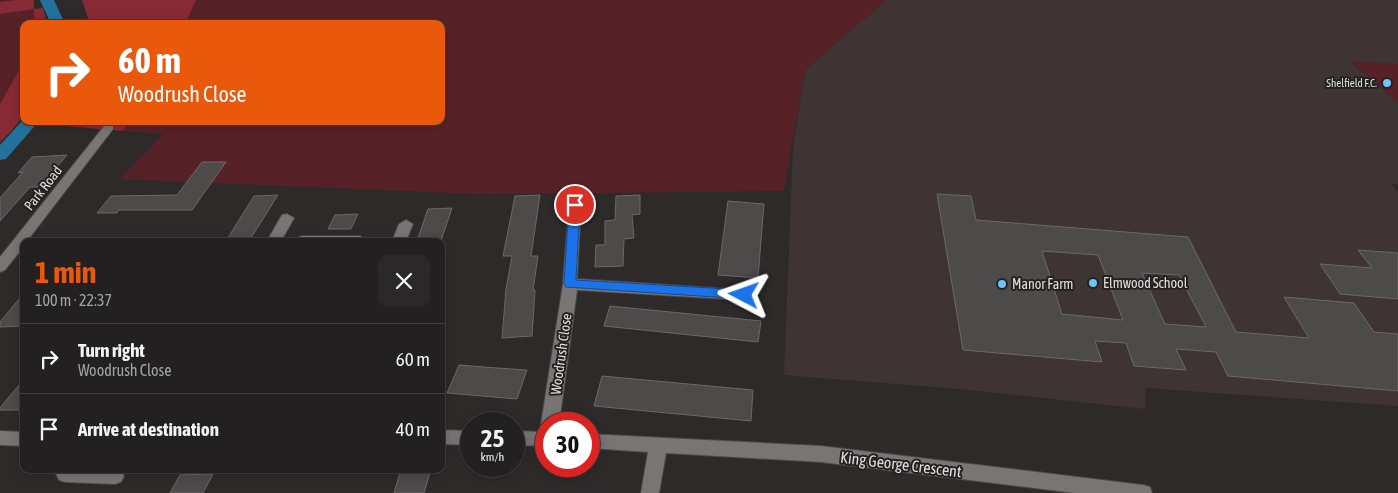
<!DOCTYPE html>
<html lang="en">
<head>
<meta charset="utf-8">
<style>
	:root { --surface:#222020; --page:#2a2829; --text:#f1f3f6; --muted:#a2a3a5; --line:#3f3e3e; --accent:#ea580c }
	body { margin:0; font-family:"Asap Condensed",sans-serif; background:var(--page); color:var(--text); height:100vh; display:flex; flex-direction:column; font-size:19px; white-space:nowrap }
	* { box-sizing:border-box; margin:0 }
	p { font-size:16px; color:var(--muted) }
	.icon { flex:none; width:28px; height:28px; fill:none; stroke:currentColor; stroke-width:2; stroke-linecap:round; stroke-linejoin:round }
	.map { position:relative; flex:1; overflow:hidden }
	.details { position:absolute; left:20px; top:238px; width:425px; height:235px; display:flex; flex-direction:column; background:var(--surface); border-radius:10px; box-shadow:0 2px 12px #0003,0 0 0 1px var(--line) }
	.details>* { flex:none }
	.banner { position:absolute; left:20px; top:20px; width:425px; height:105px; border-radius:10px; box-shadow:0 2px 12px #0003,0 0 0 1px var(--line); background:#ea580c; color:#fff; overflow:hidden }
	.speed { position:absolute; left:460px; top:412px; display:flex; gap:10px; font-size:25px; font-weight:700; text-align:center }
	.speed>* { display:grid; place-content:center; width:65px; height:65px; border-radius:50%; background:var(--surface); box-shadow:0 2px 12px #0003,0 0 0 1px var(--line); line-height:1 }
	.speed small { font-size:12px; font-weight:400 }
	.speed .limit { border:8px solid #d22; background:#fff; color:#111 }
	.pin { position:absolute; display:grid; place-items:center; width:42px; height:42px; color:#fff; margin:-21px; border:2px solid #fff; border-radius:50%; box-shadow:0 1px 5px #0007 }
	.me { position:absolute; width:55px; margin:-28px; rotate:274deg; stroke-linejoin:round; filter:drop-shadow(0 0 4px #0008) }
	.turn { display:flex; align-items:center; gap:18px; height:105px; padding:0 15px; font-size:22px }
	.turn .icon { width:65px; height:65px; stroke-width:2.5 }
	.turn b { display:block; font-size:35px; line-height:42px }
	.round { display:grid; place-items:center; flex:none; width:52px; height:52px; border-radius:10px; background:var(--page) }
	.head { display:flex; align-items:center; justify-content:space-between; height:85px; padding:0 15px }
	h1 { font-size:30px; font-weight:700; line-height:38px; color:var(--accent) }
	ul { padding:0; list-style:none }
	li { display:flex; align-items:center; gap:15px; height:70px; padding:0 15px; border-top:1px solid var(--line) }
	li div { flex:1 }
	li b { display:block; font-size:19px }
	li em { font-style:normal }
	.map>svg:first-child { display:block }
	.built { fill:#3e3434 }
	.green { fill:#572227 }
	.forest { fill:#882a36 }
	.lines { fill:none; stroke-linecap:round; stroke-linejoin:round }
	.canal { fill:#23729e; fill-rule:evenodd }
	.building { fill:#4d4a4a; stroke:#6b6868; fill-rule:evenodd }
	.minor-casing { stroke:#4b4848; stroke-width:2 }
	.minor { fill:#797575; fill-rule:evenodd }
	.route { fill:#1a73e8; stroke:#114b97 }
	.poi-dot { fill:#71c1f4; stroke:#242121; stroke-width:2 }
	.labels { text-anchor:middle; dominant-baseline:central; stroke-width:4; stroke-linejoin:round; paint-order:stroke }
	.far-poi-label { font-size:11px; fill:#e0dede; stroke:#242121; text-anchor:end }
	.street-label { font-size:14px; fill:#e0dede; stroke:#242121 }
	.poi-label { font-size:14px; fill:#e0dede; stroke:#242121; text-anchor:start }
	.near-street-label { font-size:16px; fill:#e0dede; stroke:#242121 }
</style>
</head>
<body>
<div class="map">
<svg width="1398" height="493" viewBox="0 0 1398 493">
	<rect width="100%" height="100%" fill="#2e2a2a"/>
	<polygon class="built" points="886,0 1398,0 1398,64 1351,62 1398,103 1398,184 1391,184 1398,192 1398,406 1145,388 1145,409 970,390 784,375 793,147 805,70"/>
	<g class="green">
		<polygon points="0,0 34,0 33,24 24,24 24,61 0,104"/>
		<polygon points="196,0 886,0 805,70 784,191 477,194 120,179 163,134 123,131 130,121 441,121 441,24 185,24"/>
		<polygon points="1351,61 1398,64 1398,103"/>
	</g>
	<g class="forest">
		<polygon points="17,0 34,0 34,9 43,8 47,24 33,24 34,9 0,14 0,2"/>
		<polygon points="82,0 196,0 185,24 90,24"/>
		<polygon points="24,61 24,115 12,130 0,142 0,104"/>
		<polygon points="55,121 130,121 123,131 53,125"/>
	</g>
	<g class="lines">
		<g class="canal">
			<polygon points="40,0 54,0 65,24 51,24"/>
			<polygon points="24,119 24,121 39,121 6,159 0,160 0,145"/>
		</g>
	</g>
	<g class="building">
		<polygon points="67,155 40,187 30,187 0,221 0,198 23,172 18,173 32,157"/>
		<polygon points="202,162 226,162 192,210 119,210 117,213 97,213 111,196 177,195"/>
		<path d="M 937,194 L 971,196 L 976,220 L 1188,237 L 1236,332 L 1309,338 L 1284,297 L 1354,303 L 1374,332 L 1398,334 L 1398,391 L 1228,376 L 1216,352 L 1176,349 L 1186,370 L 1134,366 L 1126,343 L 1095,341 L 1102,362 L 963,350 ZM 1042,251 L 1098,255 L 1123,320 L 1062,314 ZM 1142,273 L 1179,275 L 1206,327 L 1165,324 Z"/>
		<polygon points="278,195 249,241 226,241 254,196"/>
		<polygon points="540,195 531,256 538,256 533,290 535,290 532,336 502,338 506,289 512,256 503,256 515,196"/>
		<polygon points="640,195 640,214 632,215 634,238 624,239 623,266 595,267 596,245 605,245 605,221 615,220 616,196"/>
		<polygon points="728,201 764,204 758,278 718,275"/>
		<polygon points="452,208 441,241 417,241 428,209"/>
		<polygon points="358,214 351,229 328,229 335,215"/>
		<polygon points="1358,250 1398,253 1398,299 1340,294 1320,264 1372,268"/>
		<polygon points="24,293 24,326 0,327 0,322"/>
		<polygon points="610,306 761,321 758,342 604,326"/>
		<polygon points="459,365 497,368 527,370 517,399 447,393"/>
		<polygon points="602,376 753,390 751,421 594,406"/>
		<polygon points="24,379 24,410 0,410 0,408"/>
		<polygon points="401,469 431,469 424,493 394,493"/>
		<polygon points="213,474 203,493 170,493 180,475"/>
	</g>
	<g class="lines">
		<defs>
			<g id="minor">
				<polygon points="109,124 113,125 113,129 27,241 24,241 24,246 5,270 0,272 0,257 105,125"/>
				<polygon points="575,201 581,205 577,279 744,290 749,291 751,295 749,299 744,300 577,290 559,424 546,424 546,430 541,424 563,284 569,205"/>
				<polygon points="287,214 294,218 281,241 267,241 282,215"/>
				<polygon points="406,220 413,224 406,241 392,241 399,224"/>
				<polygon points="302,236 360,236 367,241 295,241 297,238"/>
				<polygon points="441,430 471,431 471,445 441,444"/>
				<polygon points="0,431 24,432 24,446 0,445"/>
				<polygon points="514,431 546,432 546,446 514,445"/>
				<polygon points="589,434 821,446 1143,485 1150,487 1152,493 1075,493 821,462 666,453 659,493 641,493 648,452 589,448"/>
				<polygon points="58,469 117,469 121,470 124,476 121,482 115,484 65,482 59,480 56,474"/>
			</g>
		</defs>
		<use href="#minor" class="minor-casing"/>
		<use href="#minor" class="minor"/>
	</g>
	<polygon class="route" points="575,201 580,205 576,280 744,290 750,295 744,299 566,287 564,284 569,205"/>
	<g class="poi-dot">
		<circle cx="1387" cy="83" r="5"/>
		<circle cx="1093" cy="283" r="5"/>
		<circle cx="1002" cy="284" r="5"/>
	</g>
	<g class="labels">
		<g class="far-poi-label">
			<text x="1377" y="83">Shelfield F.C.</text>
		</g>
		<g class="street-label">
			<text transform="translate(43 188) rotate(-52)">Park Road</text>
			<text transform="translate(561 354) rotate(-82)">Woodrush Close</text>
		</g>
		<g class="poi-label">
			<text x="1103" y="283">Elmwood School</text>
			<text x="1012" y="284">Manor Farm</text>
		</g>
		<g class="near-street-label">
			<text transform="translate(901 464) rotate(7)">King George Crescent</text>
		</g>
	</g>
</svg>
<div class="speed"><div>25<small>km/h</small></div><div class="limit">30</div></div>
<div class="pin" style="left:575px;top:205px;background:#d93025"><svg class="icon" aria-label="arrive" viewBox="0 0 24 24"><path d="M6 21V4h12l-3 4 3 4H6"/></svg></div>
<svg class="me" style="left:744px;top:295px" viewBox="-20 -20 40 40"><path d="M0-17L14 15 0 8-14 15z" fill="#1a73e8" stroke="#fff" stroke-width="4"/></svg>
<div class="banner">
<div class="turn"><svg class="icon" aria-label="right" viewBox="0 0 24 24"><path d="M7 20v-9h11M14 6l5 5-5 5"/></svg><div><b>60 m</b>Woodrush Close</div></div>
</div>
<section class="details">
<div class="head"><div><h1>1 min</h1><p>100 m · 22:37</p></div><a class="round"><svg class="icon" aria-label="close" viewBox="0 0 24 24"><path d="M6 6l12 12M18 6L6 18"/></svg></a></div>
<ul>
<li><svg class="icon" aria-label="right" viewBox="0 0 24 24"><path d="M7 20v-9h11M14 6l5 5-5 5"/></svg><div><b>Turn right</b><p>Woodrush Close</p></div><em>60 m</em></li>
<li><svg class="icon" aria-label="arrive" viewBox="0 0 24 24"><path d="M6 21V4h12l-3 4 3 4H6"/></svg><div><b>Arrive at destination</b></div><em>40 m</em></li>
</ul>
</section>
</div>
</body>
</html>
